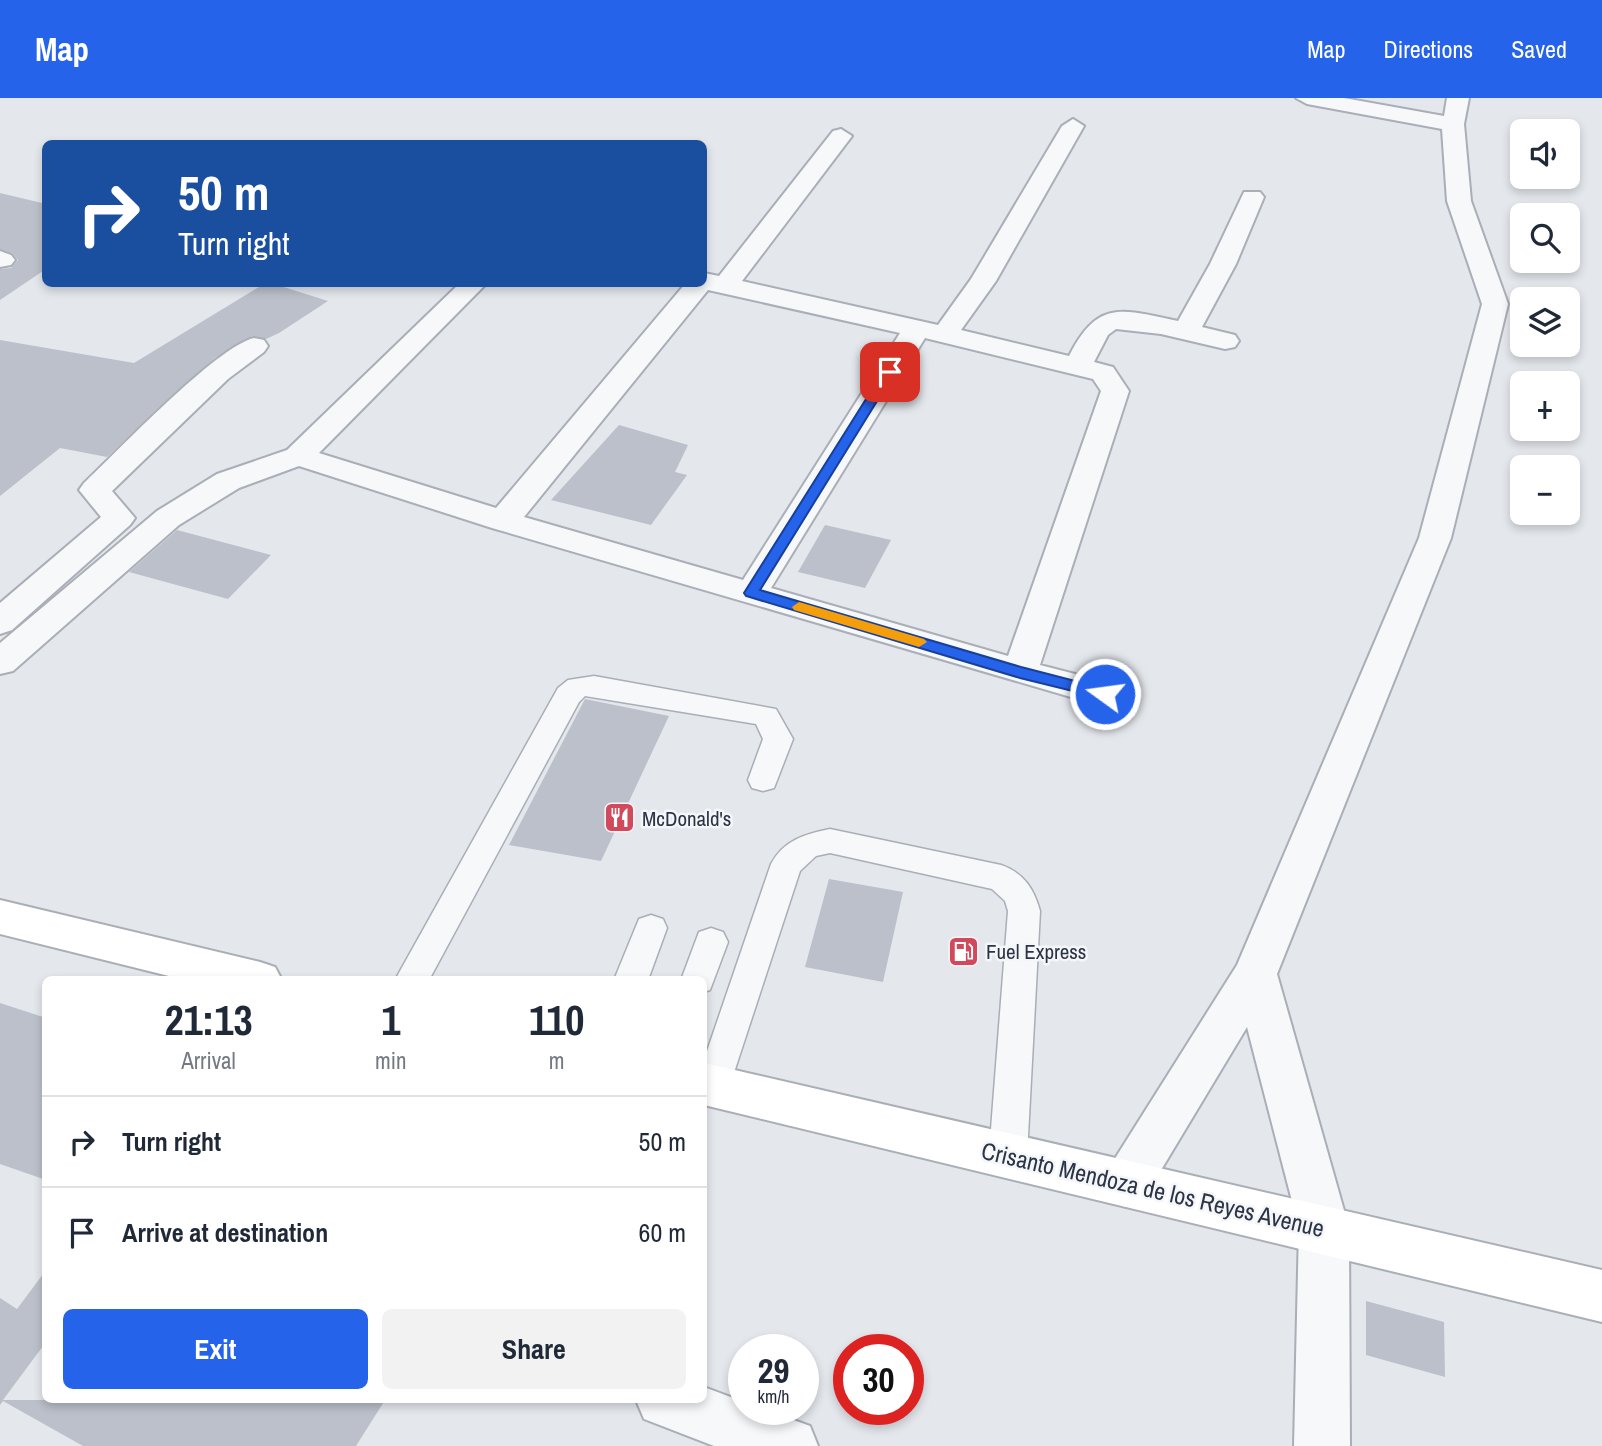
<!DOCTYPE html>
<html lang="en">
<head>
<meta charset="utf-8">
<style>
	:root { --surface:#fff; --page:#f2f2f3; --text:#1f2937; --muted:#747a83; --line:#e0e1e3; --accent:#2563eb }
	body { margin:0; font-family:"Archivo Narrow",sans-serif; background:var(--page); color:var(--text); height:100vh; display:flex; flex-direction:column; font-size:26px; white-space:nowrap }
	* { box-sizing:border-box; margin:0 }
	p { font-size:23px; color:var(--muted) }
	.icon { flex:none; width:38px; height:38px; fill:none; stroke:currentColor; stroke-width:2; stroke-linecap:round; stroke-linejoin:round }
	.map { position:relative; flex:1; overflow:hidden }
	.side { position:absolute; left:42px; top:878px; width:665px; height:427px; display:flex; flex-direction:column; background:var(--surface); border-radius:10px; box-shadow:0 4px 10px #0003 }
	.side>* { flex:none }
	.guide { position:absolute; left:42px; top:42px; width:665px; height:147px; border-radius:10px; box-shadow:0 4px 10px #0003; background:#1a4fa0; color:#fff; overflow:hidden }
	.buttons { position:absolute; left:1510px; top:21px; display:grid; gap:14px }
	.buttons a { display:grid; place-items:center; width:70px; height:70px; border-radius:10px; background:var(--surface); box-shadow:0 4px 10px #0003; font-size:35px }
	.speed { position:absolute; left:728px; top:1236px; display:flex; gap:14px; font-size:35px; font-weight:700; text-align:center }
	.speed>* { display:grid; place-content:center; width:91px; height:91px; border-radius:50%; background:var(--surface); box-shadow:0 4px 10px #0003; line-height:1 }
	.speed small { font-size:18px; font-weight:400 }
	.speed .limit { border:10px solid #d22; background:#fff; color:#111 }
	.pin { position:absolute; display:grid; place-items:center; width:60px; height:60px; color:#fff; margin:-30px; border-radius:14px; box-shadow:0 4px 10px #0006 }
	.me { position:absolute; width:77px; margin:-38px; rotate:284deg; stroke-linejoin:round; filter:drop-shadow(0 0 5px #0008) }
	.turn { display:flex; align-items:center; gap:24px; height:147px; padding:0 21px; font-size:32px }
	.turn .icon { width:91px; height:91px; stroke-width:2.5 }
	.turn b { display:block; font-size:49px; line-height:60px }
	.eta { display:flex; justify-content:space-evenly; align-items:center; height:119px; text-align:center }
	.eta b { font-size:42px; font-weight:700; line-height:49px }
	.cta { display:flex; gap:14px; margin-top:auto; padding:14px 21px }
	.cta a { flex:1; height:80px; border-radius:10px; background:var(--accent); color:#fff; font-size:28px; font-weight:700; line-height:80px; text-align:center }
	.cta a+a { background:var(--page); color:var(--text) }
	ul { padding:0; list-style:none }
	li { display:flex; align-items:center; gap:21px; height:91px; padding:0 21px; border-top:2px solid var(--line) }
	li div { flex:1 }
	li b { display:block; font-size:26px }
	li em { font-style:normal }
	header { display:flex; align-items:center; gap:42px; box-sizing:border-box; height:98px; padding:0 35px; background:var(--accent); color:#fff }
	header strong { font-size:33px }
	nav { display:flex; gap:38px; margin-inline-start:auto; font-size:24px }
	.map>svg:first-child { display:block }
	.building { fill:#bbc0ca }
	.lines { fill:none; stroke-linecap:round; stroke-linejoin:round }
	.lane-casing { stroke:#a9aeb7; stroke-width:3 }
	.street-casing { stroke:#a9aeb7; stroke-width:4 }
	.secondary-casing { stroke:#a9aeb7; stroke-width:4 }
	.lane { fill:#f7f8fa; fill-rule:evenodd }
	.street { fill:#f7f8fa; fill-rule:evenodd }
	.secondary { fill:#fff; fill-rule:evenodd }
	.route { fill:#2563eb; stroke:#184099; stroke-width:2 }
	.slow { fill:#f59e0b }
	.labels { text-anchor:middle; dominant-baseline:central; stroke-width:5; stroke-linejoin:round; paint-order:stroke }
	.poi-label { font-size:21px; fill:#2b3445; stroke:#f4f6f9; text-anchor:start }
	.near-street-label { font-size:24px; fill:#2b3445; stroke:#f4f6f9 }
</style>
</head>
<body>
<header>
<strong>Map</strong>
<nav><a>Map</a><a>Directions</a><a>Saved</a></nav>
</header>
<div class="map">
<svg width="1602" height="1348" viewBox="0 0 1602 1348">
	<rect width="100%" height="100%" fill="#e4e7ec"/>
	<g class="building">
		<polygon points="0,95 46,106 46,171 0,202 0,171 11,170 18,162 12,155 0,151"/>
		<polygon points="264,186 274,186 328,203 279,235 266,241 253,238 215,260 107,359 60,350 0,398 0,242 134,265"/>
		<polygon points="619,327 688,347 675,374 687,377 651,427 551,402"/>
		<polygon points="825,427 891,442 865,490 798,474"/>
		<polygon points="177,432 271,457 228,501 129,474"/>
		<polygon points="585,601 669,618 601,763 509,747"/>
		<polygon points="829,781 903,794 883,884 805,869"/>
		<polygon points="0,905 46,920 46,1082 0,1066"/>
		<polygon points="46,1172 46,1244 3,1302 385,1302 356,1348 83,1348 3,1303 0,1307 0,1200 17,1211"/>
		<polygon points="1366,1203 1444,1224 1445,1279 1366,1257"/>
	</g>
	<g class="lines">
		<defs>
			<g id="lane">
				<polygon points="594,578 776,611 793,641 774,690 763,693 752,690 748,682 763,641 756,626 585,598 579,604 429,882 395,882 558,590 568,582"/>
				<path d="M 830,731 L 1001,767 C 1024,775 1034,791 1040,813 L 1027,1057 L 1021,1069 L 1008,1074 L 995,1069 L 989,1057 L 1008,813 L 1005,803 L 992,791 L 830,755 L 816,758 L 800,773 L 726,999 L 713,1004 L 704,1001 L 704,962 L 771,766 C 784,742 805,736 830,731 Z"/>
				<polygon points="651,817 663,821 667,830 648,882 614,882 639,821"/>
				<polygon points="711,830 723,834 728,844 710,892 704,894 704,882 681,882 699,834"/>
			</g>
			<g id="street">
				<polygon points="1296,0 1344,0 1444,18 1447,0 1469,0 1464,26 1471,103 1508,206 1451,440 1277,876 1349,1130 1350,1348 1294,1348 1299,1130 1247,929 1143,1102 1126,1109 1109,1102 1102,1086 1109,1070 1237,867 1419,440 1482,206 1447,103 1442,31 1307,6"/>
				<path d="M 1073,21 L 1084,28 L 996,183 L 961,232 L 1069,258 C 1098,201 1121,211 1178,223 L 1210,166 L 1244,94 L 1260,94 L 1264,99 L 1236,166 L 1202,229 L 1235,237 L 1239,243 L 1235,249 L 1225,251 L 1161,236 L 1116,231 L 1108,237 L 1094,264 L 1113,269 L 1129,293 L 1040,567 L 1118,587 L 1123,596 L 1118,605 L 1105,609 L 492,430 L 299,368 L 239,390 L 179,427 L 13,573 L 0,576 L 0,545 L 157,413 L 217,376 L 287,352 L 459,186 L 486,186 L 319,355 L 496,410 L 685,186 L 704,186 L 704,175 L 719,178 L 833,33 L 841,31 L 852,38 L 742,183 L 938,227 L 971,181 L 1062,28 ZM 708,192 L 900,235 L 743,482 L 524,419 ZM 925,240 L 1093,281 L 1101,293 L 1008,558 L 771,490 Z"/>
				<polygon points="0,153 11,157 15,162 11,167 0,169"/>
				<path d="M 254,240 L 264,242 L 268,248 L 264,254 L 228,281 L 112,393 L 135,420 L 130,427 L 12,532 L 0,536 L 0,505 L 101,419 L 79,392 L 84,385 C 117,354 216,249 254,240 Z"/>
				<polygon points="704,1289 744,1304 744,1311 763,1311 810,1328 818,1348 714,1348 644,1321 636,1302 704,1302"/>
			</g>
			<g id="secondary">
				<polygon points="0,802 260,864 275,869 282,882 185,882 0,836"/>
				<polygon points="704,965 1602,1172 1602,1224 704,1007"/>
			</g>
		</defs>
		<use href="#lane" class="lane-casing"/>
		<use href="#street" class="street-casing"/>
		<use href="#secondary" class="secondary-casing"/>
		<use href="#lane" class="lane"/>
		<use href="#street" class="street"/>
		<use href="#secondary" class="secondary"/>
	</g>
	<polygon class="route" points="885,271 895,274 760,492 1021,569 1110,592 1110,599 1105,601 1020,580 746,498 744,495"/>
	<polygon class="slow" points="799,504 924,541 927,544 919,549 794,512 792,509"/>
	<defs>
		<symbol id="restaurant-square" viewBox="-11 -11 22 22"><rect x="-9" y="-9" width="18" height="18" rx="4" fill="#d1495b" stroke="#f4f6f9"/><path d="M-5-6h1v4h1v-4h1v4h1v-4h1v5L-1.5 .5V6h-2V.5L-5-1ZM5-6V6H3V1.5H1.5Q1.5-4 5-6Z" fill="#fff"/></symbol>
		<symbol id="fuel-square" viewBox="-11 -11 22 22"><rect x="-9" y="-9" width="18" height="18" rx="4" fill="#d1495b" stroke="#f4f6f9"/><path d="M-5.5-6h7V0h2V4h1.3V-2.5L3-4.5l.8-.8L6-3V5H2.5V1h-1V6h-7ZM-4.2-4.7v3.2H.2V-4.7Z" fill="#fff"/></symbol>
	</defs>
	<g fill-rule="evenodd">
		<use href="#restaurant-square" x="602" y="702" width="35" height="35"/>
		<use href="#fuel-square" x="946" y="836" width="35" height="35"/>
	</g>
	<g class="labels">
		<g class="poi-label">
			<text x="642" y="720">McDonald's</text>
			<text x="986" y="853">Fuel Express</text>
		</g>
		<g class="near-street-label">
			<text transform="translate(1153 1091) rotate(13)">Crisanto Mendoza de los Reyes Avenue</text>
		</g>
	</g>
</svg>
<div class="buttons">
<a><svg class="icon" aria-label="sound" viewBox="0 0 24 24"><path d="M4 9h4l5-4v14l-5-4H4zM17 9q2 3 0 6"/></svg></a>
<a><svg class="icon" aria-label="search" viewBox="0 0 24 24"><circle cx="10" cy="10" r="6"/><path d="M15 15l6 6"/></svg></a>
<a><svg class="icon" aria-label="layers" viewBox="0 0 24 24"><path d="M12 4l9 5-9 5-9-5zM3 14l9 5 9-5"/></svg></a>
<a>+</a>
<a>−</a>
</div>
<div class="speed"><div>29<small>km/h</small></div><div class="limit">30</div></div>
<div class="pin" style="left:890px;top:274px;background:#d93025"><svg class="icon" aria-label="arrive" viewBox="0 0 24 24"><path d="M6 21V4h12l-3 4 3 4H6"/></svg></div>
<svg class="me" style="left:1105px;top:596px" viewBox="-20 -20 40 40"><circle r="17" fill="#2563eb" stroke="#fff" stroke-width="3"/><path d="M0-11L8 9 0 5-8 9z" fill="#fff"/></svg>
<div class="guide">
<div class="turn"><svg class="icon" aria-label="right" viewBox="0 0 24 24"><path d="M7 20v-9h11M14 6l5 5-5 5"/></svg><div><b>50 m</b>Turn right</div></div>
</div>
<section class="side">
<div class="eta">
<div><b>21:13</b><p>Arrival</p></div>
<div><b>1</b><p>min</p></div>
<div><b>110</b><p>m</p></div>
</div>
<ul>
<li><svg class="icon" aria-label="right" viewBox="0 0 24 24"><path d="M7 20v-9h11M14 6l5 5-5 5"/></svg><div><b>Turn right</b></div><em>50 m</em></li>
<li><svg class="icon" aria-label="arrive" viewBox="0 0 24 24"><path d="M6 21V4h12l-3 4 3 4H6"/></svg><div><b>Arrive at destination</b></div><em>60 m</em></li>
</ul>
<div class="cta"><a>Exit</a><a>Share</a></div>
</section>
</div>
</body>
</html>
